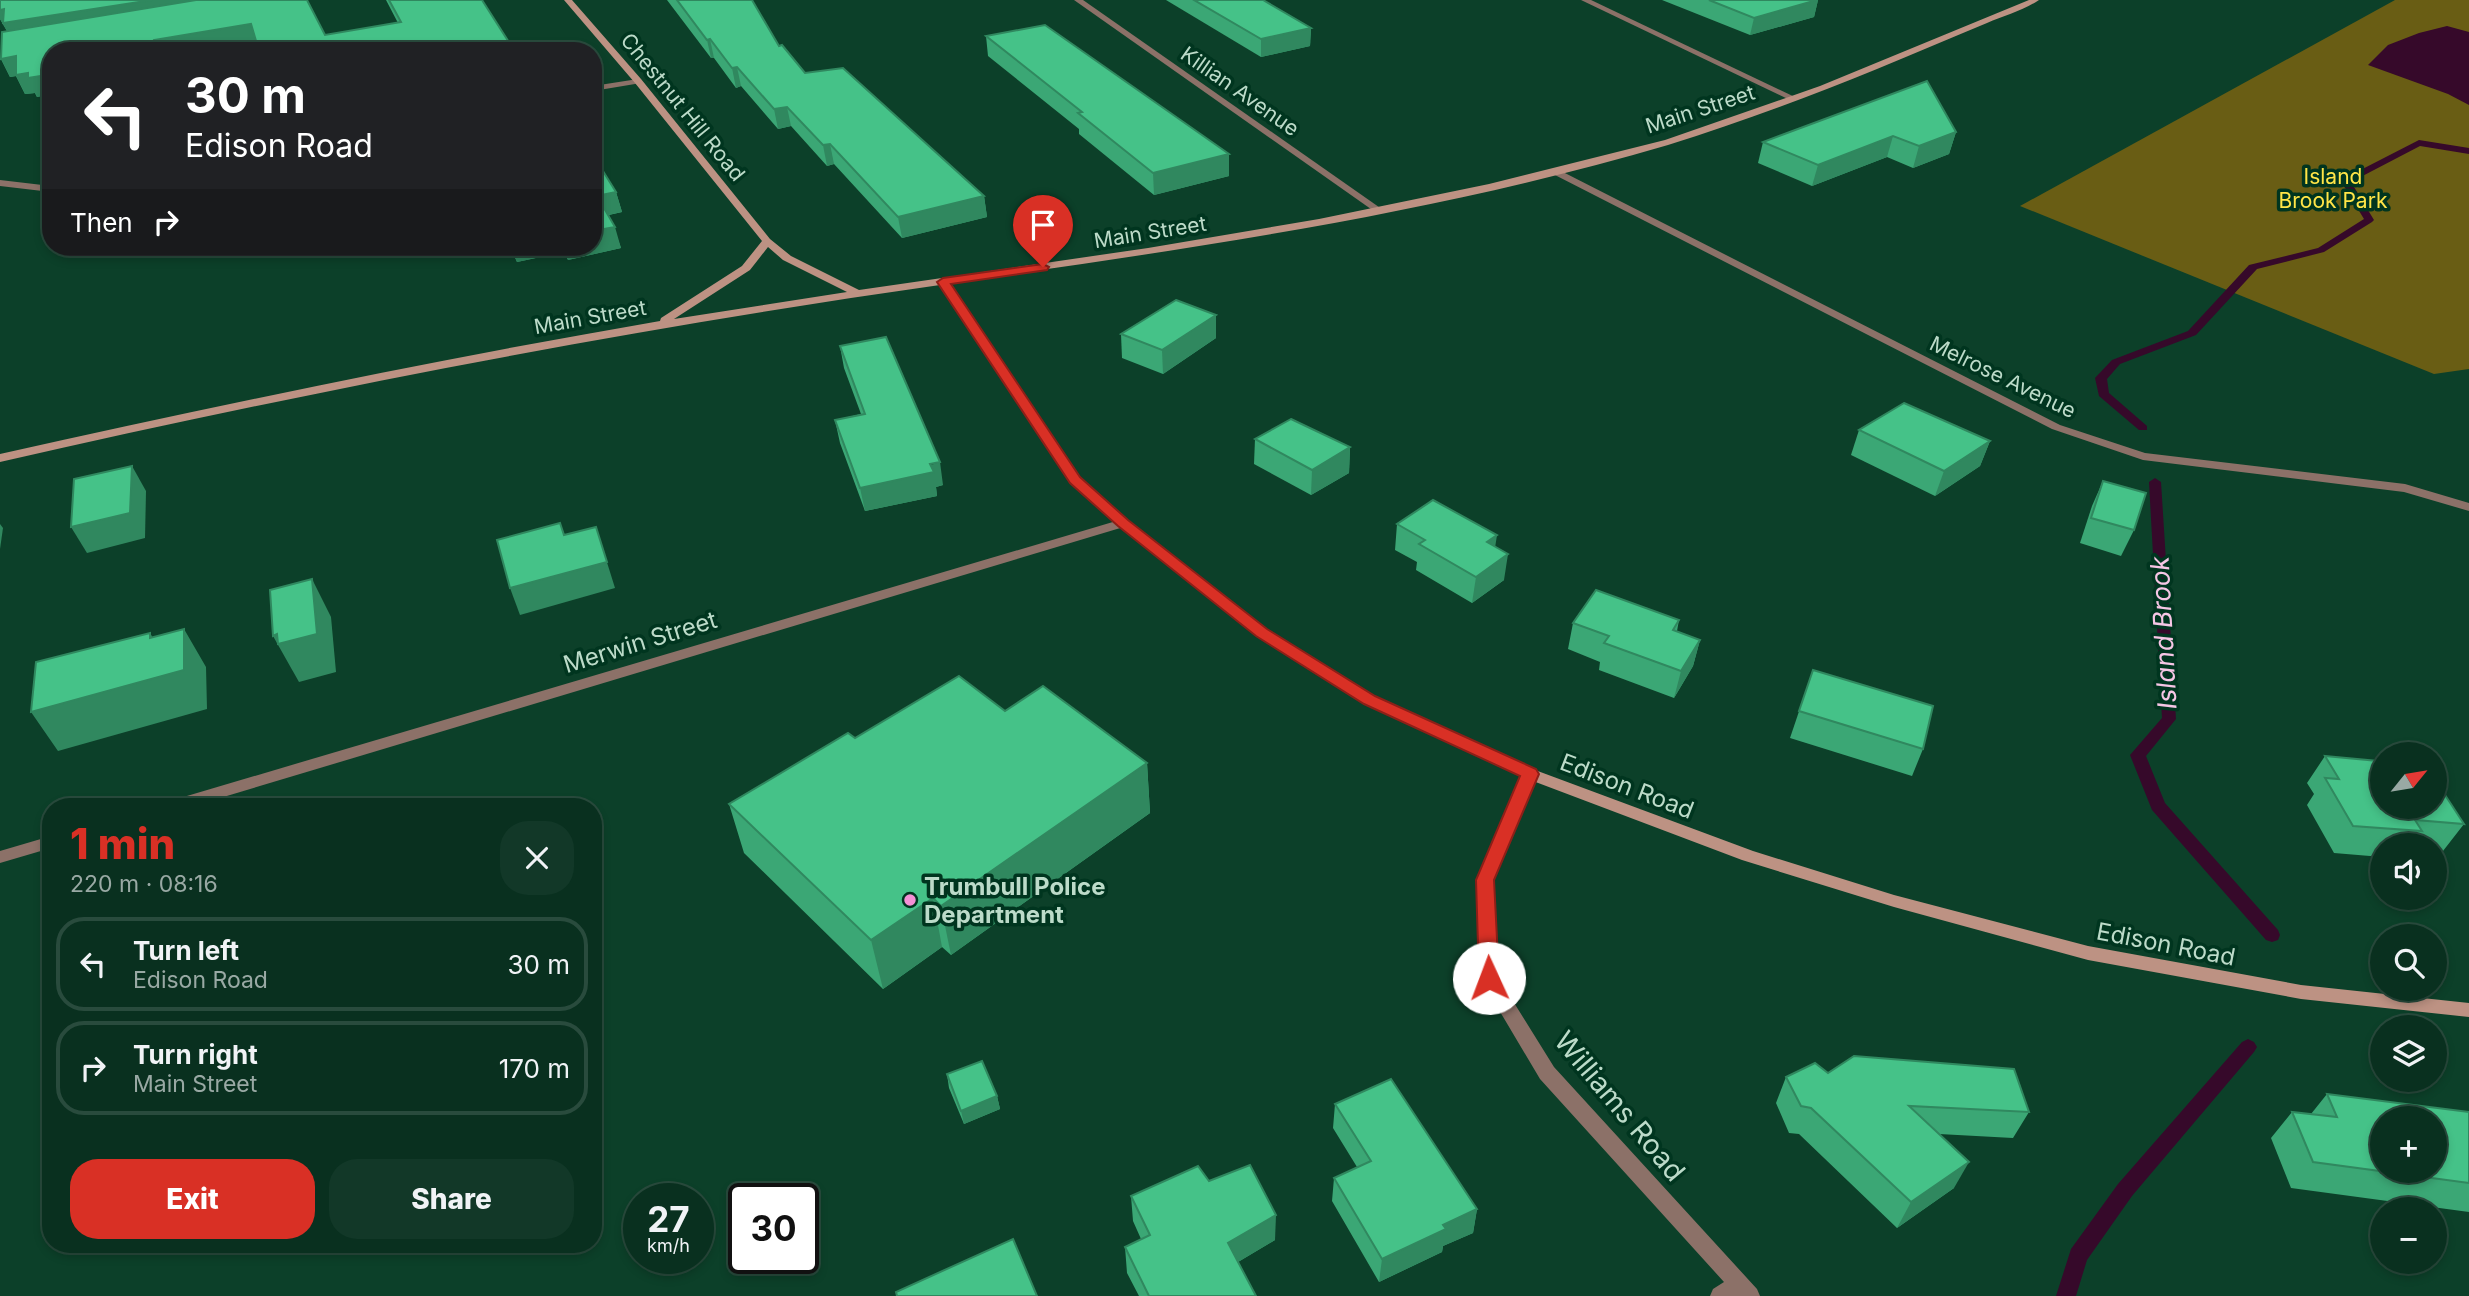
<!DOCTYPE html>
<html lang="en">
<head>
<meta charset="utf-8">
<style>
	:root { --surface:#09301f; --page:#123828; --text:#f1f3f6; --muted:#99a9a4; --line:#294b3d; --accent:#d93025 }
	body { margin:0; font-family:Inter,sans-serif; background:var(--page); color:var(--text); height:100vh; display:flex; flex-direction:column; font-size:26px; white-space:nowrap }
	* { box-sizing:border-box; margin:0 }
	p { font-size:23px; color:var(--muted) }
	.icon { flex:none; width:38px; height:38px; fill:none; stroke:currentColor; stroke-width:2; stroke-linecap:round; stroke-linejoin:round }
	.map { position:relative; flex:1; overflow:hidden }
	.panel { position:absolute; left:42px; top:798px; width:560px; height:455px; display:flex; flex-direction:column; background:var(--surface); border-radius:28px; box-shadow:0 4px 10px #0003,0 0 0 2px var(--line) }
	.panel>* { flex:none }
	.guide { position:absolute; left:42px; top:42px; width:560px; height:214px; border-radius:28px; box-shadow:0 4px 10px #0003,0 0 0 2px var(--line); background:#202124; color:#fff; overflow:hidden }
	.needle { width:46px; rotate:60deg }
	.buttons { position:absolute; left:2370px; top:742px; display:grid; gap:14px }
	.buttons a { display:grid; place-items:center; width:77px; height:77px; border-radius:50%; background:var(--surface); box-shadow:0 4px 10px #0003,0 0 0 2px var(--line); font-size:35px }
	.speed { position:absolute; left:623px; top:1183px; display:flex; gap:14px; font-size:35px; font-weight:700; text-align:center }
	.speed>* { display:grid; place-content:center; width:91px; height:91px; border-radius:50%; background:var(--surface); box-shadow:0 4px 10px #0003,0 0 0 2px var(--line); line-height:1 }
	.speed small { font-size:18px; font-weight:400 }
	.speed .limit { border:4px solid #111; border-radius:10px; background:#fff; color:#111 }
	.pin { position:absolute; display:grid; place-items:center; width:60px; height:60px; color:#fff; margin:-72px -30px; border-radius:50% 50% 50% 0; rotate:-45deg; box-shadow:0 0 7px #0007 }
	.pin .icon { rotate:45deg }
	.me { position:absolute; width:77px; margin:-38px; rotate:358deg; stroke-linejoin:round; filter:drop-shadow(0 0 5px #0008) }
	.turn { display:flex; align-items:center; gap:24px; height:147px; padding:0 28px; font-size:32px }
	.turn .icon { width:91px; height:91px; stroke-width:2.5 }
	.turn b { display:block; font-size:49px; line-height:60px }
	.then { display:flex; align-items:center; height:66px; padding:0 28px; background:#0003; gap:14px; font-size:26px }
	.round { display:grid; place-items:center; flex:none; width:74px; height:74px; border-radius:28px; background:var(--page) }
	.headline { display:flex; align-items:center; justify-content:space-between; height:119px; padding:0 28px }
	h1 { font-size:42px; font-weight:800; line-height:52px; color:var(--accent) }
	.cta { display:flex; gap:14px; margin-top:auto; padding:14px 28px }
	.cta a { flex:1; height:80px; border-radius:28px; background:var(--accent); color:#fff; font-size:28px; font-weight:800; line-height:80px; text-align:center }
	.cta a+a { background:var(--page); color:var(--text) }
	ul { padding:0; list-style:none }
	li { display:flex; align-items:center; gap:21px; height:94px; margin:0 14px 10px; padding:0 14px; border:4px solid var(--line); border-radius:28px }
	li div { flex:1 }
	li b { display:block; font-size:26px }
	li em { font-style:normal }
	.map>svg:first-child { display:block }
	.green { fill:#695d14 }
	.water { fill:#36092a }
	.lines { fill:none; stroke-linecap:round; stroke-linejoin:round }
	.stream { fill:#36092a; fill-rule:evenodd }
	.street { fill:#8c7168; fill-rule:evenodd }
	.secondary { fill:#bd9283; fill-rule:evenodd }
	.wall { fill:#3ba775 }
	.shaded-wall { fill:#30885f }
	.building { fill:#45c288; stroke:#30885f; stroke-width:2; fill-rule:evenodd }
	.route { fill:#d93025; stroke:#8d1f18; stroke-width:2 }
	.poi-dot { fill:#f391d5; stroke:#00351f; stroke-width:2.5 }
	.labels { text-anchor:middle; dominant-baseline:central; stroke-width:7; stroke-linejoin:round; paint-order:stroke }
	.far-street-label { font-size:21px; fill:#bcdbc9; stroke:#00351f }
	.far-park-label { font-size:21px; fill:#ffe547; stroke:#00351f }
	.street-label { font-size:24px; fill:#bcdbc9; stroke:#00351f }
	.poi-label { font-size:24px; font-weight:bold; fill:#bcdbc9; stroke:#00351f; text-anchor:start }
	.water-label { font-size:26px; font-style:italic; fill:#f6c6e5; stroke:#00351f }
	.near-street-label { font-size:28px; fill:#bcdbc9; stroke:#00351f }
</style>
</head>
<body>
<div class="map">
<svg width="2469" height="1296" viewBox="0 0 2469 1296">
	<rect width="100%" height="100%" fill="#0c4029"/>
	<polygon class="green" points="2395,0 2469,0 2469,369 2434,374 2020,206"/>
	<polygon class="water" points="2447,26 2469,32 2469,105 2448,94 2368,65 2388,45 2419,33"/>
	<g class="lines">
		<g class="stream">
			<polygon points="2419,140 2469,148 2469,154 2420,146 2351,182 2374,220 2372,222 2324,252 2257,269 2196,335 2120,364 2107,379 2109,393 2147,426 2147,430 2139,430 2099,396 2095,378 2112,360 2188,331 2249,265 2318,248 2364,219 2341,181 2343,179"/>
			<polygon points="2155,478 2161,482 2176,719 2146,756 2165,803 2278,930 2280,935 2278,940 2272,942 2266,940 2152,810 2130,755 2162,718 2149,482"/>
			<polygon points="2248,1039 2254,1042 2257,1047 2254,1052 2132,1196 2087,1260 2076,1296 2056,1296 2071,1249 2118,1184 2242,1042"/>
		</g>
		<g class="street">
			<polygon points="1074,0 1083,0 1386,212 1378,214"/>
			<polygon points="1581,0 1591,0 1797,98 1790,100"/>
			<polygon points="638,79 642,81 641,83 593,91 593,86"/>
			<polygon points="1553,170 1559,170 2060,425 2145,453 2405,484 2469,503 2469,511 2404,492 2143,460 2052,429 1553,174"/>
			<polygon points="0,180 51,186 51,192 0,186"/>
			<polygon points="1123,519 1127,520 1129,523 1127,526 190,807 162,807 164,803 170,801"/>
			<polygon points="1530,769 1535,770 1538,774 1493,880 1498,977 1554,1067 1757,1289 1760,1296 1710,1296 1713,1289 1724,1282 1540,1079 1480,978 1477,880 1522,774 1525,770"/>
			<polygon points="51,836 51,848 0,863 0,851"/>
		</g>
		<path class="secondary" d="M 564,0 L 572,0 L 641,79 L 770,239 L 791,256 L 859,290 L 1148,248 L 1319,219 L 1489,184 L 1665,140 L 1820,86 L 2029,0 L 2039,0 C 2024,10 2004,16 1987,23 C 1950,38 1914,54 1877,69 C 1808,97 1739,123 1668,145 C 1434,214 1190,249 949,283 L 1079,478 L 1127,520 L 1262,627 L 1375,696 L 1535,770 L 1753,851 L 1894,895 L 2088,946 L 2301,985 L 2469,1003 L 2469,1017 L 2301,999 L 2088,960 L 1894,907 L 1742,860 L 1525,778 L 1365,704 L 1252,633 L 1119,526 L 1071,483 L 940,285 C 624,330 311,391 0,462 L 0,454 C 219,405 439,359 660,321 L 661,318 L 742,266 L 762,241 L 635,83 ZM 768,247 L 783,260 L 847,292 L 674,319 L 750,270 Z"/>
	</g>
	<g class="wall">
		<polygon points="386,0 482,0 512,47 532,51 256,43 206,51 51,51 51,125 41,107 41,96 37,97 35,93 25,94 16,76 10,77 1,59 7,31 0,19 325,35 398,23"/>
		<polygon points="667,0 752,0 779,46 805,73 984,196 987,217 902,238 834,164 827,166 791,126 778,129 741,86 736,88 714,58 711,58"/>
		<polygon points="1166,0 1263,0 1311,28 1310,46 1261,57"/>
		<polygon points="1662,0 1818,0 1814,17 1750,35"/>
		<polygon points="986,36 1229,176 1154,195 1079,134 1079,129 988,56"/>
		<polygon points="1956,132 1949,154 1913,168 1887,157 1812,186 1758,163 1763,142"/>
		<polygon points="616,192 622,212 609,215 621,248 568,260 564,252 517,262 510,247 593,247"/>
		<polygon points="1121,334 1216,338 1163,374 1122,358"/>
		<polygon points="840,346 943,485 936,487 937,496 865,511 840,443 835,420 861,414 844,368"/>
		<polygon points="1859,430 1990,441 1980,466 1935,496 1851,455"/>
		<polygon points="1255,439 1350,447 1349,473 1311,495 1254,464"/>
		<polygon points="2103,481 2134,530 2121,556 2080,543 2092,506"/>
		<polygon points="1397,524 1495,547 1504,580 1472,603 1416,570 1417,562 1395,550"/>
		<polygon points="1679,620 1677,631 1700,640 1693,666 1674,698 1599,670 1600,662 1568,649 1573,623"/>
		<polygon points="1813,670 1923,749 1912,776 1790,738"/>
		<polygon points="1005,711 1147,763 1150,813 951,955 942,947 883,989 744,853 729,804 855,738"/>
		<polygon points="2325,756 2382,807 2464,824 2443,851 2434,851 2434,845 2382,845 2382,857 2334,853 2307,805 2314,794 2307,783"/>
		<polygon points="1828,1073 2029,1112 2013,1138 1939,1134 1954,1188 1897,1228 1799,1134 1789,1133 1776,1103 1786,1077"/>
		<polygon points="947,1074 997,1096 1000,1109 964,1124 949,1088"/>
		<polygon points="2327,1094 2469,1112 2469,1212 2291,1188 2271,1138 2292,1112 2311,1114"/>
		<polygon points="1335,1104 1477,1209 1473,1233 1443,1246 1442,1252 1379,1282 1332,1201 1334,1178 1357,1167 1333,1128"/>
		<polygon points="1209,1181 1275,1240 1238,1262 1256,1296 1139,1296 1127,1273 1125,1247 1141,1239 1133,1221 1131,1196"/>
	</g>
	<g class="shaded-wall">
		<polygon points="152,0 268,0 12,40 0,19 0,10"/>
		<polygon points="1818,0 1814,17 1750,35 1754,18"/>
		<polygon points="251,24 258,42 206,51 156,51 154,40"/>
		<polygon points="1311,28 1310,46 1261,57 1261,39"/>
		<polygon points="710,39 714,58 711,58 707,40"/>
		<polygon points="16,56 28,73 41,76 50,95 37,97 35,93 25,94 16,76 10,77 1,59"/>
		<polygon points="737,67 741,86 736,88 732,68"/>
		<polygon points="51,106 51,125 41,107"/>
		<polygon points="787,107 791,126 778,129 774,109"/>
		<polygon points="1956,132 1949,154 1913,168 1919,146"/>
		<polygon points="1893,136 1887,157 1812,186 1818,165"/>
		<polygon points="830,144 834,164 827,166 823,145"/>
		<polygon points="1229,154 1229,176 1154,195 1153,173"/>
		<polygon points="616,192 622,212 603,216 597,196"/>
		<polygon points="984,196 987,217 902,238 898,217"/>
		<polygon points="615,227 621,248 568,260 564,247 593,247 593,231"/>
		<polygon points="511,247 562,247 564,252 517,262"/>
		<polygon points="1216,315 1216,338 1163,374 1162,350"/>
		<polygon points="1990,441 1980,466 1935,496 1944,471"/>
		<polygon points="1350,447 1349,473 1311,495 1312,470"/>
		<polygon points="940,462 943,485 936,487 937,496 865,511 860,488"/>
		<polygon points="132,466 146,491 145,538 87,553 71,527"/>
		<polygon points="0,524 3,528 0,549"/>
		<polygon points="596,527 615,588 520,615 510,588"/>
		<polygon points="1497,535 1493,561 1487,542"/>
		<polygon points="1508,554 1504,580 1472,603 1476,577"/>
		<polygon points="312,579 331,617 336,672 299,682 273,636"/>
		<polygon points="184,629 206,667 207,709 58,751 31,712 150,638 150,633 173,671"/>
		<polygon points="1700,640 1693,666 1674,698 1681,671"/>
		<polygon points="1147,763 1150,813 951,955 941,906"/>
		<polygon points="933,898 942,947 883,989 871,940"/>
		<polygon points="997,1096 1000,1109 964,1124 961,1111"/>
		<polygon points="1969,1162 1954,1188 1897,1228 1911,1202"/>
		<polygon points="1477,1209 1473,1233 1443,1246 1442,1252 1379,1282 1382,1259 1443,1225"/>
		<polygon points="1276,1215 1275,1240 1228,1268 1228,1243"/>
	</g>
	<g class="building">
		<polygon points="0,0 152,0 3,23 4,9 0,10"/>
		<polygon points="196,0 307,0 325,35 401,22 389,0 482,0 512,47 528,44 532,51 259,51 251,24 154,40 156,51 51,51 51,106 41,107 41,76 28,78 28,73 16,75 16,56 1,59 2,32"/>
		<polygon points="677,0 752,0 779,46 782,45 805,73 843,68 984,196 898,217 830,144 823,145 787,107 774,109 737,67 732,68 710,39 707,40"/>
		<polygon points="1194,0 1263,0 1311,28 1261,39"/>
		<polygon points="1709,0 1817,0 1754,18"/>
		<polygon points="1045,25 1229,154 1153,173 1078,113 1082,112 986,36"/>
		<polygon points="1927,81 1956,132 1919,146 1893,136 1818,165 1763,142"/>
		<polygon points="593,155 616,192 597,196 615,227 593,231"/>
		<polygon points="1176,300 1216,315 1162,350 1121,334"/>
		<polygon points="886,337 940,462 930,464 934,472 860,488 835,420 865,414 840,346"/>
		<polygon points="1904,403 1990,441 1944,471 1859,430"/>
		<polygon points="1291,419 1350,447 1312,470 1255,439"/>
		<polygon points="132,466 130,513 71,527 74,479"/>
		<polygon points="2103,481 2146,493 2134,530 2091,518"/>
		<polygon points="1433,500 1497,535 1487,542 1508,554 1476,577 1419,544 1425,540 1397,524"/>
		<polygon points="560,523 564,535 596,527 607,562 510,588 497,540"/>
		<polygon points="312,579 317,634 278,644 277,634 273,636 270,590"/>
		<polygon points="1596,590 1679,620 1673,630 1700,640 1681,671 1604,643 1609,636 1573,623"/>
		<polygon points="184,629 184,670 31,712 36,662 150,633 150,638"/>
		<polygon points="1813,670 1933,706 1923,749 1799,711"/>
		<polygon points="959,676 1005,711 1043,686 1147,763 941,906 933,898 871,940 729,804 848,733 855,738"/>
		<polygon points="2325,756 2378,761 2382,767 2382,807 2434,807 2434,778 2464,824 2415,820 2422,831 2353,826 2325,778 2339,779"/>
		<polygon points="1854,1056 2014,1069 2029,1112 1909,1106 1969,1162 1911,1202 1811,1108 1801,1106 1786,1077 1815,1063 1828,1073"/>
		<polygon points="982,1061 997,1096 961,1111 947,1074"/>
		<polygon points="1391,1079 1477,1209 1443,1225 1446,1229 1382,1259 1334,1178 1371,1161 1335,1104"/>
		<path d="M 2327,1094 L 2469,1112 L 2469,1183 L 2313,1162 L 2292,1112 L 2337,1117 ZM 2382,1118 L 2434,1118 L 2434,1171 L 2382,1171 Z"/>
		<polygon points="1250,1165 1276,1215 1228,1243 1256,1296 1149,1296 1125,1247 1150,1235 1131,1196 1198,1166 1209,1181"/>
		<polygon points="1013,1239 1037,1296 897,1296 896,1292"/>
	</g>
	<polygon class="route" points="1043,264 1049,267 1047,270 951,284 1080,477 1128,520 1267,629 1375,696 1536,769 1539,774 1494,880 1499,978 1496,984 1489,986 1482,984 1479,978 1476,880 1520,776 1364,704 1256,636 1118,526 1070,483 937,282 943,278"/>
	<circle class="poi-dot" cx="910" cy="900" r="7"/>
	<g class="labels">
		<g class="far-street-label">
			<text transform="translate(1240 91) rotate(35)">Killian Avenue</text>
			<text transform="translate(683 107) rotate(51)">Chestnut Hill Road</text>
			<text transform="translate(1700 109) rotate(-18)">Main Street</text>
			<text transform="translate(1150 232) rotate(-9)">Main Street</text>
			<text transform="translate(590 317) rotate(-10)">Main Street</text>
			<text transform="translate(2003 377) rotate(26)">Melrose Avenue</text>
		</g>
		<g class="far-park-label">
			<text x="2333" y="176">Island<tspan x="2333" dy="24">Brook Park</tspan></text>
		</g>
		<g class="street-label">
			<text transform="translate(640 642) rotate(-17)">Merwin Street</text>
			<text transform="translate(1627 786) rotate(21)">Edison Road</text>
			<text transform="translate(2166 944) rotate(11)">Edison Road</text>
		</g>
		<g class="poi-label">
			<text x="924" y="886">Trumbull Police<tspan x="924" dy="28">Department</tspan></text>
		</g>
		<g class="water-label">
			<text transform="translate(2163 633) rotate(-93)">Island Brook</text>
		</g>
		<g class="near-street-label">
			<text transform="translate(1620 1106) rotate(50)">Williams Road</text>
		</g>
	</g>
</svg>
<div class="buttons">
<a><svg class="needle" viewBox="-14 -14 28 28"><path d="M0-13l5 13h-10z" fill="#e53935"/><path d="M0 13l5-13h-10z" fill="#99a9a4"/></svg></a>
<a><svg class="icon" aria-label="sound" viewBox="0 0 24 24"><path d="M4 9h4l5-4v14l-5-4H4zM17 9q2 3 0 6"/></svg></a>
<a><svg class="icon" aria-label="search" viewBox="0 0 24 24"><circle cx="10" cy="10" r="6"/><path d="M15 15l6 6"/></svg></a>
<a><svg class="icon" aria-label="layers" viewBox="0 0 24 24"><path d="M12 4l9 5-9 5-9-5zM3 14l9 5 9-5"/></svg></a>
<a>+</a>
<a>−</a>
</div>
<div class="speed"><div>27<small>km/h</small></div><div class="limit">30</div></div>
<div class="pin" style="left:1043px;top:267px;background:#d93025"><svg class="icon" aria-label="arrive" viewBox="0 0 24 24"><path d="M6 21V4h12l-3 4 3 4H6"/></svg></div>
<svg class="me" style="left:1489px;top:978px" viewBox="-20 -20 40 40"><circle r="19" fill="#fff"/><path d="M0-13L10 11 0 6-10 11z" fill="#d93025"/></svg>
<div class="guide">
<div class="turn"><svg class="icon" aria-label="left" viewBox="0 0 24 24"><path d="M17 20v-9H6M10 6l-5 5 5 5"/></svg><div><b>30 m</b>Edison Road</div></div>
<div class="then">Then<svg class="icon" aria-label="right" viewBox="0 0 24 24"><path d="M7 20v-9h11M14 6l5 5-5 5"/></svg></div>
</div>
<section class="panel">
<div class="headline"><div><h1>1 min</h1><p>220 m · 08:16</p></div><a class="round"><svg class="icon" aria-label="close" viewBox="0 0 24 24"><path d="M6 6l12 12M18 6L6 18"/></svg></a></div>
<ul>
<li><svg class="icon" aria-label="left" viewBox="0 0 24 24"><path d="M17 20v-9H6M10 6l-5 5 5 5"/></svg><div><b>Turn left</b><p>Edison Road</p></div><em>30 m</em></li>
<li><svg class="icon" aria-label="right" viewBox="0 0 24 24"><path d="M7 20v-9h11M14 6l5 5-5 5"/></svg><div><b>Turn right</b><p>Main Street</p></div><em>170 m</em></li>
</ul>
<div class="cta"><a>Exit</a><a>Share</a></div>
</section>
</div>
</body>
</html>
